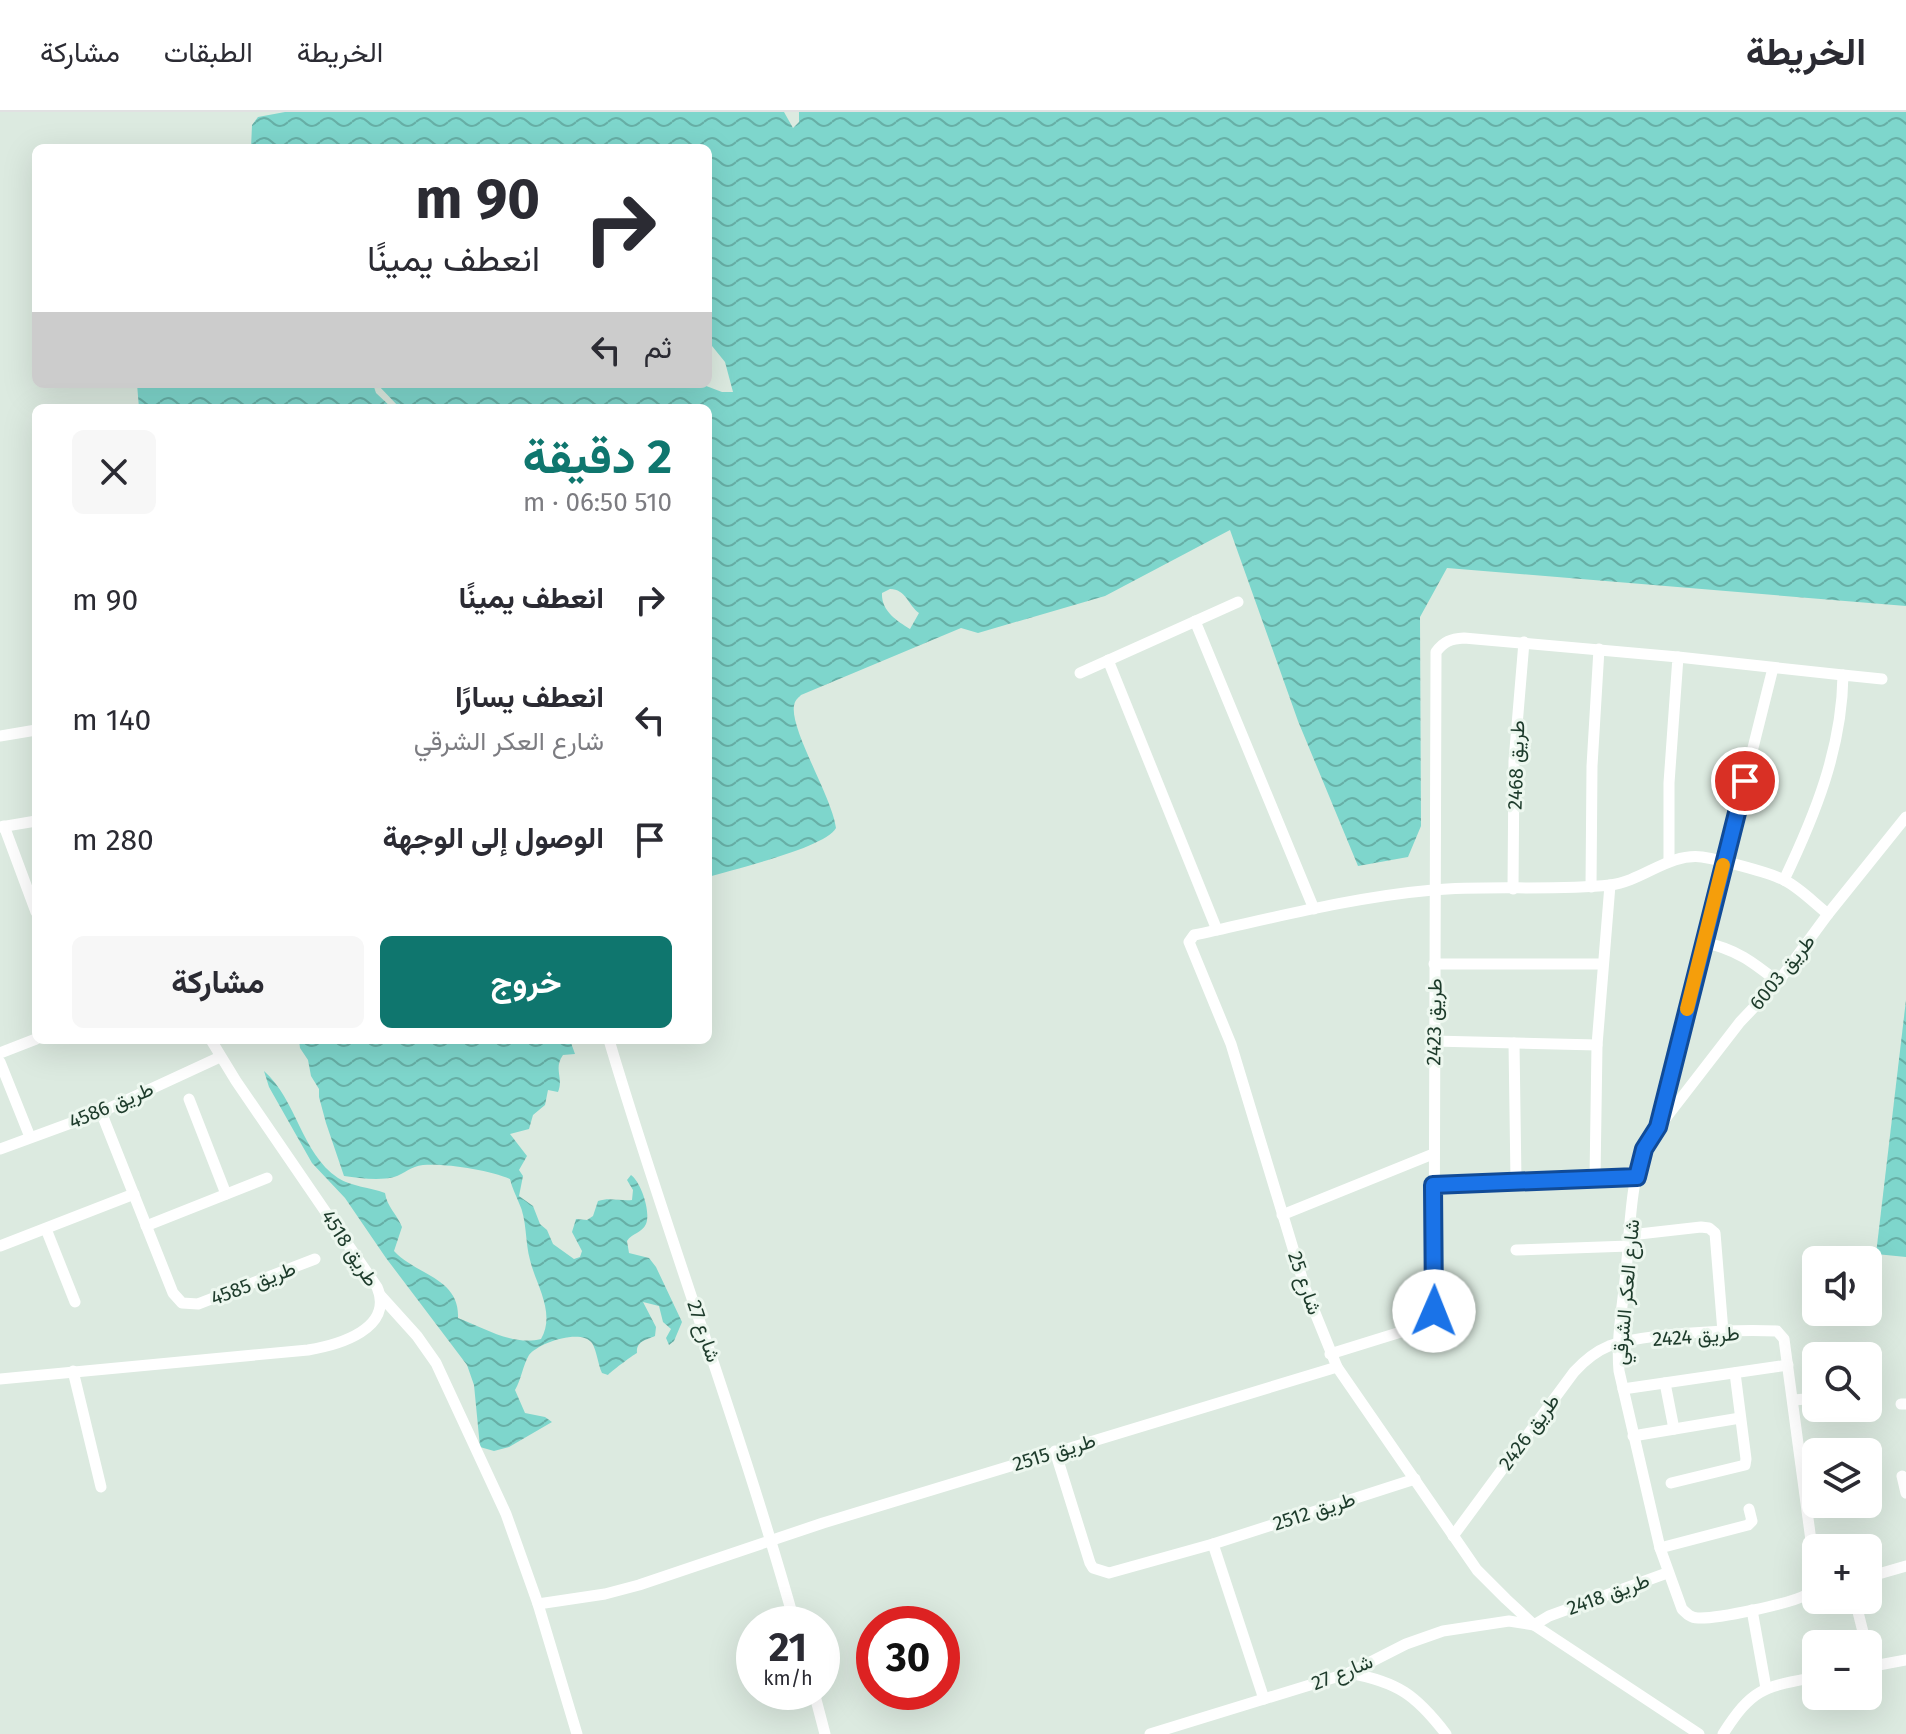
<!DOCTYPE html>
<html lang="ar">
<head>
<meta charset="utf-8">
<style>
	:root { --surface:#fff; --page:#f7f7f7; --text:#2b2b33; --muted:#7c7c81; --line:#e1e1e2; --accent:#0f766e }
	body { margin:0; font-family:"Fira Sans",Vazirmatn,sans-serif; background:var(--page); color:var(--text); direction:rtl; height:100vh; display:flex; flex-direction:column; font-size:30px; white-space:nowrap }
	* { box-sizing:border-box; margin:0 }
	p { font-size:26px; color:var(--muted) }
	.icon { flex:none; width:44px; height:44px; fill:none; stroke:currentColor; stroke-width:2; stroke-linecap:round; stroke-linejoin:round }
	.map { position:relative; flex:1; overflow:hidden; direction:ltr }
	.details { position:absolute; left:32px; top:292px; width:680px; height:640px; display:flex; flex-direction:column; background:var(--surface); border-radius:12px; box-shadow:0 8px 32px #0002; direction:rtl }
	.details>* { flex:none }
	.top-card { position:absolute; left:32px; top:32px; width:680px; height:244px; border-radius:12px; box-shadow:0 8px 32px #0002; direction:rtl; background:#fff; color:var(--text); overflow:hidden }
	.tools { position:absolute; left:1802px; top:1134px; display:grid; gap:16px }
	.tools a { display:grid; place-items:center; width:80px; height:80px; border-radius:12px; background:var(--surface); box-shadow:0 8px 32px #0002; font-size:40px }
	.speed { position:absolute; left:736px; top:1494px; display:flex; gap:16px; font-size:40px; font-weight:700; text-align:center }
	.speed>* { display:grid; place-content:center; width:104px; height:104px; border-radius:50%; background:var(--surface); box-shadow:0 8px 32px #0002; line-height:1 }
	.speed small { font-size:20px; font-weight:400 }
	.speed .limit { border:12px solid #d22; background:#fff; color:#111 }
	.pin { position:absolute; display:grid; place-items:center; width:68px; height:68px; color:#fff; margin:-34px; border:4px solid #fff; border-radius:50%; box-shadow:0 2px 8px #0007 }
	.me { position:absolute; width:88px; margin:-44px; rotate:1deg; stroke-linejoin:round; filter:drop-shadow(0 0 6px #0008) }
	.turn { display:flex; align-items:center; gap:28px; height:168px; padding:0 40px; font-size:36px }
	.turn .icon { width:104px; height:104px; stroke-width:2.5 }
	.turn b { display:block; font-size:56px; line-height:68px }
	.then { display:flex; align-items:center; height:76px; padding:0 40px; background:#0003; gap:16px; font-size:30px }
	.round { display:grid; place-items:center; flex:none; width:84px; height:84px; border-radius:12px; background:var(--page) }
	.headline { display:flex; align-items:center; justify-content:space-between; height:136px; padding:0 40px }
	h1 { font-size:48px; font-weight:700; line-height:60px; color:var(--accent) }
	.action { display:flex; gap:16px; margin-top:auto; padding:16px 40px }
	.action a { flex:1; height:92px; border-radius:12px; background:var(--accent); color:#fff; font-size:32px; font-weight:700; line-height:92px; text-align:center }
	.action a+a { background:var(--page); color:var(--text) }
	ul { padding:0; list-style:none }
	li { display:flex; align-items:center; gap:24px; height:120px; padding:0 40px }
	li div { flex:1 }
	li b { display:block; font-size:30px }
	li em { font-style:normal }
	header { display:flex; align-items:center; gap:48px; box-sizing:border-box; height:112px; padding:0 40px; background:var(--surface); border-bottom:2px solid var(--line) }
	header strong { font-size:38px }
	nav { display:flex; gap:44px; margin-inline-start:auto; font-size:28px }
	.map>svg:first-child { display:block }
	.water { fill:url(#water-waves); fill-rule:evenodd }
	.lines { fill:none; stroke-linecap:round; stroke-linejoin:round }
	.minor { stroke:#fff; stroke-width:11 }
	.route-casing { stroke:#114b97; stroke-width:20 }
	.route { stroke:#1a73e8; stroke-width:14 }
	.slow { stroke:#f59e0b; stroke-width:14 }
	.labels { text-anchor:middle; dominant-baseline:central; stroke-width:6; stroke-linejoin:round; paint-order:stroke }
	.street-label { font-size:20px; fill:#1d3b2b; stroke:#edf7ef }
</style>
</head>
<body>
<header>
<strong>الخريطة</strong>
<nav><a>الخريطة</a><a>الطبقات</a><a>مشاركة</a></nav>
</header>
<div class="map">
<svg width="1906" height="1622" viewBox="0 0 1906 1622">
	<defs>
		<pattern id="water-waves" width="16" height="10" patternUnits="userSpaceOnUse" patternTransform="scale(2)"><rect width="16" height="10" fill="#7ed6cc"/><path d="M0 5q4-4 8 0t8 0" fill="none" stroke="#67afa6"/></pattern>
	</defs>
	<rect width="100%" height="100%" fill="#dceae0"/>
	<g class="water">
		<path d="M 285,0 L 784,0 L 793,16 L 799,10 L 799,0 L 1906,0 L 1906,494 L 1447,456 L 1420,505 L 1421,714 L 1408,745 L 1358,754 L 1298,609 L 1230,418 L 1105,484 L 978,521 L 961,516 L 801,583 C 797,587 795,588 794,594 C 790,618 832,685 836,716 C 825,736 734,757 708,765 L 708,296 L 400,296 L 377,272 L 701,272 L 722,280 L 733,280 L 725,250 L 708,229 L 708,36 L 251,36 L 252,13 L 258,5 ZM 890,477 C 906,477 908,493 919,501 L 910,517 C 897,509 881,499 882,481 Z"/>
		<polygon points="137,272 373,272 376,281 392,296 139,296"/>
		<polygon points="1906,888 1906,1145 1876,1142"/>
		<path d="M 299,928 L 570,928 L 575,942 L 563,943 C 553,957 564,966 558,980 L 548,978 L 545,993 L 533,1003 L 529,1017 L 510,1022 L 527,1044 L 519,1058 L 523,1064 L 519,1084 L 533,1094 L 540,1112 L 547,1118 L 553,1132 L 574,1147 L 580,1145 L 582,1139 L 572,1120 L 576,1107 L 587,1108 L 593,1104 L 598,1089 C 609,1085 619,1089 632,1088 L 633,1078 L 627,1068 L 631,1063 C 641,1070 651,1100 646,1112 C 642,1121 632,1121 627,1129 L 629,1141 L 649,1146 L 656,1155 L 682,1210 L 674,1229 L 669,1233 L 666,1226 L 671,1217 L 663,1210 L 659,1194 L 643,1190 L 656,1215 L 655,1224 C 646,1228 636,1229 637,1241 C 633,1243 609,1261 608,1263 L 602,1261 C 598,1253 597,1239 592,1231 C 581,1216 538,1231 529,1243 C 523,1253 521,1268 515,1278 L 525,1301 L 545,1305 L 552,1310 L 509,1335 L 494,1339 L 480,1335 L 474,1273 L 467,1253 L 386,1146 L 345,1086 L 312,1051 L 269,975 L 264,959 C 297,988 301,1041 338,1066 C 352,1075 370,1075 385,1081 C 387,1095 397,1102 402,1115 L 394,1139 C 416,1163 460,1166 458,1206 C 484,1216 513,1234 541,1227 C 556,1201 536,1173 530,1148 C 525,1130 527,1107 519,1091 C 516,1083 512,1076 510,1067 C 490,1058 445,1051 423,1053 C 411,1054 404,1062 394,1065 C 379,1069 359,1066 344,1064 L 326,1011 L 319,985 L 319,977 L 311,964 L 308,948 L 300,936 Z"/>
	</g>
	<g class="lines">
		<g class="minor">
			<polyline points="1195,509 1314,797"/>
			<polyline points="1678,545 1843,563"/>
			<polyline points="1108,548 1217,818"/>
			<polyline points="1080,561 1238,490"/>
			<polyline points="0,624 36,618"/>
			<polyline points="4,714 36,800"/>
			<polyline points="0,715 36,709"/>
			<path d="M 1784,768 C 1815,703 1842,637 1843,563 L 1882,567"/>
			<polyline points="1591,775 1592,654 1599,537"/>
			<polyline points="1513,777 1514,649 1524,530"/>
			<path d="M 1704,831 C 1735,836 1754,851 1778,870"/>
			<polyline points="1434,852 1603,852"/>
			<path d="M 609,928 C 667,1124 740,1315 795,1512"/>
			<polyline points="1433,929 1597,933"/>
			<polyline points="1514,931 1516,1069"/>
			<polyline points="0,941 36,927"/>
			<polyline points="0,950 30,1025"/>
			<polyline points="189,987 226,1082"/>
			<polyline points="101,1000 173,1181 182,1191 198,1192 315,1147"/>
			<polyline points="1659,1011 1773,556"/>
			<polyline points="0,1037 101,1000 220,945"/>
			<polyline points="1595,1066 1597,933 1610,773"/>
			<polyline points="1433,1073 1637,1065"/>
			<polyline points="1282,1103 1433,1042"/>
			<polyline points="146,1114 267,1066"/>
			<polyline points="46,1117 75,1190"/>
			<polyline points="1630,1123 1701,1115 1709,1116 1715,1121 1723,1220"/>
			<polyline points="0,1134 134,1082"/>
			<polyline points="1516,1138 1629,1134"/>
			<polyline points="380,1183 417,1224 436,1251 506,1402 538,1492 577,1622"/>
			<path d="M 1330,1242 L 1417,1215 L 1427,1208 L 1434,1199 L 1436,540 C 1444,529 1451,527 1464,526 L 1678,545 L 1669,671 L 1669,749"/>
			<polyline points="73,1259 101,1375"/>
			<polyline points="1868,1263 1872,1241"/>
			<path d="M 0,1267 L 308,1238 C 338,1233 395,1217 377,1175 L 236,969 L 211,928"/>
			<polyline points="1665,1271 1674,1317"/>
			<polyline points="1623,1277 1788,1253"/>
			<polyline points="1794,1288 1816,1286"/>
			<polyline points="1901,1292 1906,1292"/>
			<polyline points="1633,1324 1740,1306"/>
			<polyline points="1055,1339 1090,1451 1093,1456 1109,1461 1213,1432 1415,1367"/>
			<polyline points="1902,1364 1906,1381"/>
			<polyline points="1671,1371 1745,1353 1746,1347 1735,1261"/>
			<path d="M 1453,1424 L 1574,1260 C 1584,1249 1594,1240 1609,1234 C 1645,1221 1737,1217 1777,1219 L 1784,1227 L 1816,1466"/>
			<polyline points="1213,1432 1264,1587"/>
			<polyline points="1660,1436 1748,1413 1752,1409 1749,1397"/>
			<polyline points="1868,1465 1906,1454"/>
			<path d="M 1816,1468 C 1814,1475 1812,1480 1806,1483 C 1789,1492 1717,1507 1698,1506 C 1691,1506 1687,1502 1682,1497 L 1660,1436 L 1619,1259 C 1616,1226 1623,1192 1626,1159 C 1630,1121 1630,1062 1648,1029 L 1740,910 L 1778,870 L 1828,802 L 1906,705"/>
			<polyline points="1855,1488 1866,1532"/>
			<polyline points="538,1492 605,1482 639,1473 823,1411 1337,1255"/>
			<polyline points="1752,1498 1766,1576"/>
			<polyline points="1868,1542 1871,1554"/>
			<polyline points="1868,1555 1906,1548"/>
			<path d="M 1349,1561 C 1398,1570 1416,1583 1446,1622"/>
			<polyline points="814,1580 825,1622"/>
			<polyline points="1150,1622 1349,1561 1406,1532 1443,1519 1509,1509 1534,1513 1549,1504 1667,1461"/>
			<path d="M 1699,1622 L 1534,1513 L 1506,1487 L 1477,1458 L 1337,1255 L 1305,1176 L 1231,932 L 1189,830 L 1194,823 C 1273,806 1353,785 1433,778 C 1492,773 1551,779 1610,773 C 1643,769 1668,741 1702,745 C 1721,748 1768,760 1784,768 C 1800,776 1814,791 1828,802"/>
			<path d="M 1723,1622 C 1753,1575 1764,1575 1816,1565"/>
		</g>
	</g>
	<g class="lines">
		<defs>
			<polyline id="route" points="1434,1199 1433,1073 1637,1065 1644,1037 1658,1015 1745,669"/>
		</defs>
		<use href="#route" class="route-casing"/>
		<use href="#route" class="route"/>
		<polyline class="slow" points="1687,897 1723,753"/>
	</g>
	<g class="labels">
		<g class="street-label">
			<text transform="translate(1516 653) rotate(-88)">طريق 2468</text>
			<text transform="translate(1782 860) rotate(-51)">طريق 6003</text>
			<text transform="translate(1434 910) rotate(-89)">طريق 2423</text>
			<text transform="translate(111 993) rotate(-23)">طريق 4586</text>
			<text transform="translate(350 1136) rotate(57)">طريق 4518</text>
			<text transform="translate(253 1171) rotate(-21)">طريق 4585</text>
			<text transform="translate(1305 1171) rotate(71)">شارع 25</text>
			<text transform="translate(1626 1180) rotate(-85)">شارع العكر الشرقي</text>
			<text transform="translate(704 1219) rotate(71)">شارع 27</text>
			<text transform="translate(1696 1224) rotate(-4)">طريق 2424</text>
			<text transform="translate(1529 1320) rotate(-54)">طريق 2426</text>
			<text transform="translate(1054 1340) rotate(-17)">طريق 2515</text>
			<text transform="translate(1314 1399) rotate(-18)">طريق 2512</text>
			<text transform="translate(1608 1482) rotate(-20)">طريق 2418</text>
			<text transform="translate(1342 1560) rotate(-22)">شارع 27</text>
		</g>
	</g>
</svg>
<div class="tools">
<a><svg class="icon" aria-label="sound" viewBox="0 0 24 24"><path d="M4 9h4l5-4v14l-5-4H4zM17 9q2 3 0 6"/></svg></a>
<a><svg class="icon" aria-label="search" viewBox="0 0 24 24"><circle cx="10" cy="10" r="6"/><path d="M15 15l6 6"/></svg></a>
<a><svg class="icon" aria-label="layers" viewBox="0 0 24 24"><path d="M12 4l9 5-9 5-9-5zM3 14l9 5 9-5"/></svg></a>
<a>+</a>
<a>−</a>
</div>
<div class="speed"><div>21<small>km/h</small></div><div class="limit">30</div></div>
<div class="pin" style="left:1745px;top:669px;background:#d93025"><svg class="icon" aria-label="arrive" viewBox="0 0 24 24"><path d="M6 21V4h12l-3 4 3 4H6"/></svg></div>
<svg class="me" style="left:1434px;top:1199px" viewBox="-20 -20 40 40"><circle r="19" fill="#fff"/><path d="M0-13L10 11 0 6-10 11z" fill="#1a73e8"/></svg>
<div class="top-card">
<div class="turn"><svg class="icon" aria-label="right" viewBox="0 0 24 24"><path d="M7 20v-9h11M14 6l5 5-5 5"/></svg><div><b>90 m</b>انعطف يمينًا</div></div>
<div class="then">ثم<svg class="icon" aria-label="left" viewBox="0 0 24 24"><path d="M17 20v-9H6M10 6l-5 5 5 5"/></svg></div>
</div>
<section class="details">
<div class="headline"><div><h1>2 دقيقة</h1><p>510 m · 06:50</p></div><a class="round"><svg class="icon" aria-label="close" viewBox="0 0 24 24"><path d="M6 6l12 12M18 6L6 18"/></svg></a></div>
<ul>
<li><svg class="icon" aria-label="right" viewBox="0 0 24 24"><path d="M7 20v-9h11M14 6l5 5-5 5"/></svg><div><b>انعطف يمينًا</b></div><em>90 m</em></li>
<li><svg class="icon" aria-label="left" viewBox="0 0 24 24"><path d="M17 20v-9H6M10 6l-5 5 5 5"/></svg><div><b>انعطف يسارًا</b><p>شارع العكر الشرقي</p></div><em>140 m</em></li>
<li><svg class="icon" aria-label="arrive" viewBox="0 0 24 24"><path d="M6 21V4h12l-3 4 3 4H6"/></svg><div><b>الوصول إلى الوجهة</b></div><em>280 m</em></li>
</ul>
<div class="action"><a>خروج</a><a>مشاركة</a></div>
</section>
</div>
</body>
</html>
